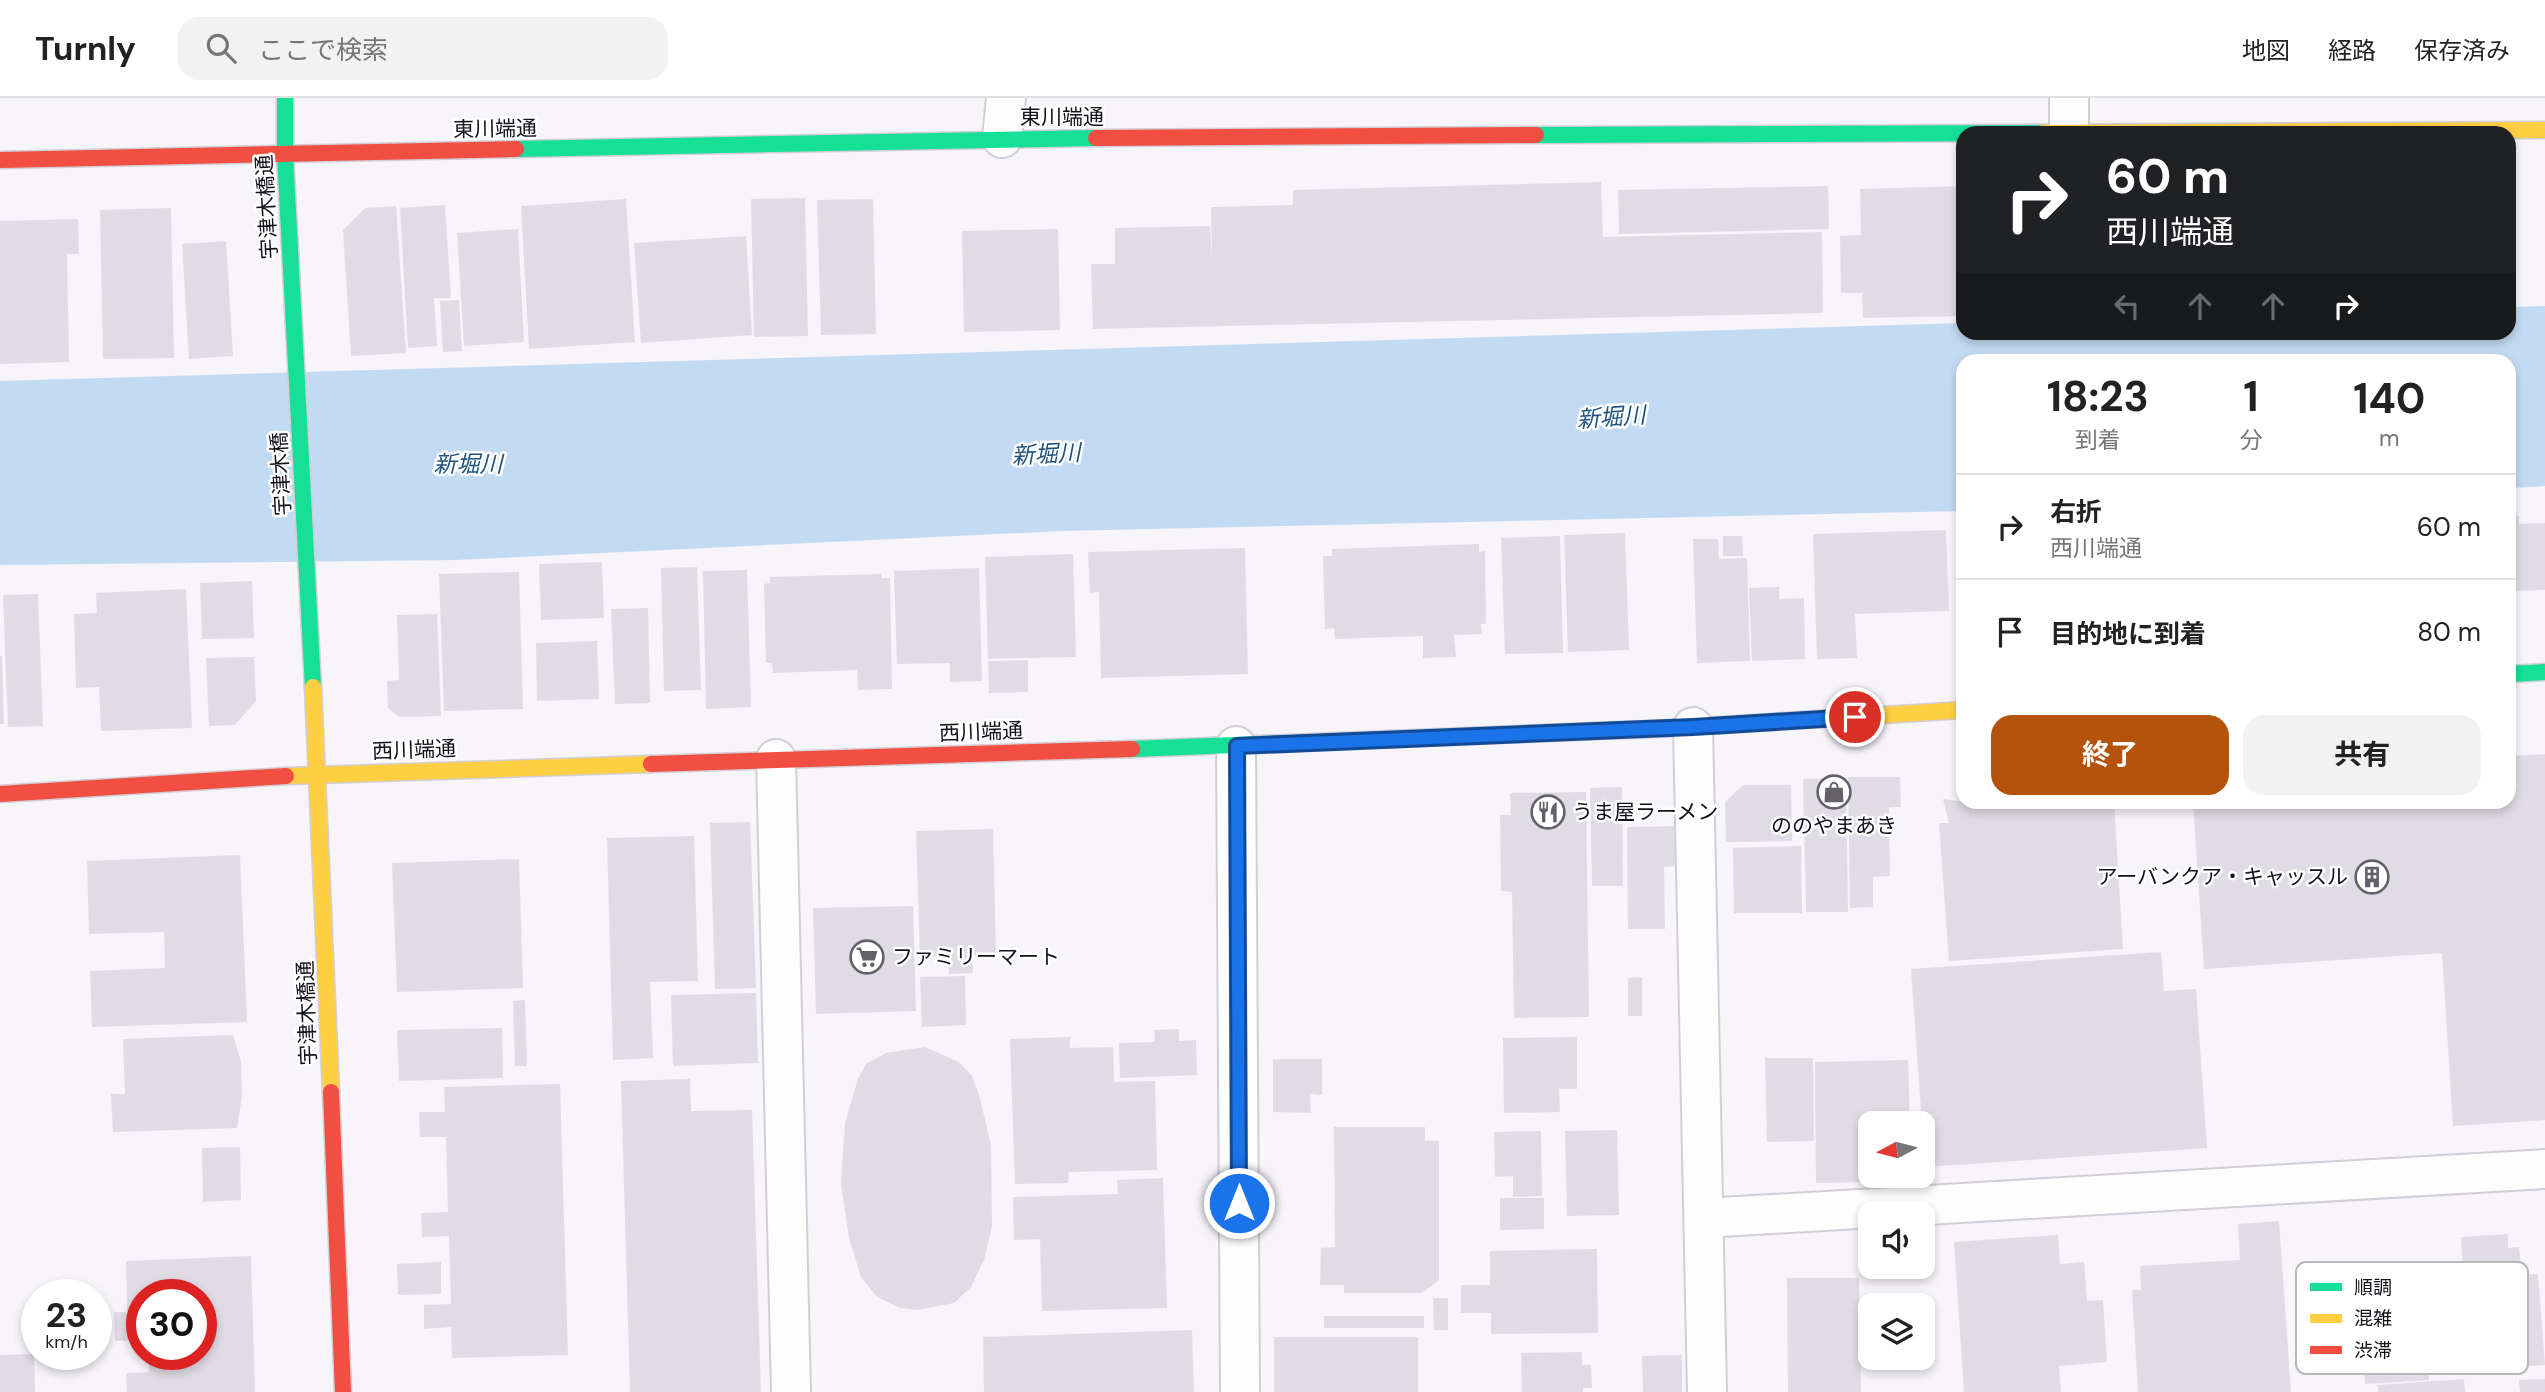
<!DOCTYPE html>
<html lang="ja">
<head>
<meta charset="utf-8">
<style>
	:root { --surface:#fff; --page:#f2f2f2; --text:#222; --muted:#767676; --line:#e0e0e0; --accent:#b45309 }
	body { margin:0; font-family:"DM Sans","Noto Sans JP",sans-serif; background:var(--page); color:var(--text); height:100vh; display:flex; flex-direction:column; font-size:26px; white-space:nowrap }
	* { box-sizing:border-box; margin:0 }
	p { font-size:23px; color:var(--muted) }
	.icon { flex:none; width:38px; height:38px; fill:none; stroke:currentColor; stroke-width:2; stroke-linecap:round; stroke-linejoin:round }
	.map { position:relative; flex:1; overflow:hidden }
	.drawer { position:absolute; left:1956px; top:256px; width:560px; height:455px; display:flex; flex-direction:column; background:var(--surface); border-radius:21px; box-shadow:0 4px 10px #0003 }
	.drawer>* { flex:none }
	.hud { position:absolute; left:1956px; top:28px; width:560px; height:214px; border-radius:21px; box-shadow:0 4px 10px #0003; background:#202124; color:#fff; overflow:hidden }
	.needle { width:46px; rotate:263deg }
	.buttons { position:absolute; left:1858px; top:1013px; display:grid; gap:14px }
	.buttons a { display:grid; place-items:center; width:77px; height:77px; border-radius:14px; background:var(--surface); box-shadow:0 4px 10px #0003; font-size:35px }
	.speed { position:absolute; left:21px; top:1181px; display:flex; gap:14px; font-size:35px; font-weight:700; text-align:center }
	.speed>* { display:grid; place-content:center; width:91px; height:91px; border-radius:50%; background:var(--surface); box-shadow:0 4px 10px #0003; line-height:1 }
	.speed small { font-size:18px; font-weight:400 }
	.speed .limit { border:10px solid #d22; background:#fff; color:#111 }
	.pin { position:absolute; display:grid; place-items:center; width:60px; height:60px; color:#fff; margin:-30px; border:4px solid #fff; border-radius:50%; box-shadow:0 2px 7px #0007 }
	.me { position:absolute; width:77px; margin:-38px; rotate:0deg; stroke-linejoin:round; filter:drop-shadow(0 0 5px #0008) }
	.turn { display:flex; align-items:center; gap:24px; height:147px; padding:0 35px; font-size:32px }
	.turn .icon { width:91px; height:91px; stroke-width:2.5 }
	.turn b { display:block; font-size:49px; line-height:60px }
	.lanes { display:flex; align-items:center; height:66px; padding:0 35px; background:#0003; justify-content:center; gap:35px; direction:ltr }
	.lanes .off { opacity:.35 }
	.eta { display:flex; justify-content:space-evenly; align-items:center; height:119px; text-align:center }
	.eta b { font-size:42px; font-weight:700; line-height:49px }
	.cta { display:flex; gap:14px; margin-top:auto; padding:14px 35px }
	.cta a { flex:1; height:80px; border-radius:21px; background:var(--accent); color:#fff; font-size:28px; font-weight:700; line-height:80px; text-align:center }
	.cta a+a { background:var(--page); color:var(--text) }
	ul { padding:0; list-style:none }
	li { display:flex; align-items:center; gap:21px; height:105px; padding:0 35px; border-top:2px solid var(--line) }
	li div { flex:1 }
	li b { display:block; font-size:26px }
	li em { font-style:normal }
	header { display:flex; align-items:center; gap:42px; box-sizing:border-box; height:98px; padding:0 35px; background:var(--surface); border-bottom:2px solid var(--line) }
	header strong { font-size:33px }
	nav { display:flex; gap:38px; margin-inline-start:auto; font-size:24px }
	.search { width:490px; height:63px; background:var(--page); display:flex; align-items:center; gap:18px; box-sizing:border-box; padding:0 24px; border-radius:21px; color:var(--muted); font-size:26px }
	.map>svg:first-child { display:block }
	.water { fill:#c3daf3 }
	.building { fill:#e0dce5 }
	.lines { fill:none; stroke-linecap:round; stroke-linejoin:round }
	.street-casing { stroke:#d2ced6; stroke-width:42 }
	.fast-casing { stroke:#d2ced6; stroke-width:19 }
	.slow-casing { stroke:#d2ced6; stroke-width:19 }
	.jam-casing { stroke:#d2ced6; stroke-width:19 }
	.street { stroke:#fefdfe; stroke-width:38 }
	.fast { stroke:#16e098; stroke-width:16 }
	.slow { stroke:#ffcf43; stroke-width:16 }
	.jam { stroke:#f24e42; stroke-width:16 }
	.route-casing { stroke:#114b97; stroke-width:18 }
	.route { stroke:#1a73e8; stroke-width:12 }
	.labels { text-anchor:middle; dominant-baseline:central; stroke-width:5; stroke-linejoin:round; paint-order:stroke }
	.street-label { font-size:21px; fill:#141018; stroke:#fff }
	.poi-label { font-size:21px; fill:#141018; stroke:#fff; text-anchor:start }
	.water-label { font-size:23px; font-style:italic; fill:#20547e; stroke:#fff }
	.key { fill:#fff; stroke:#b8b7ba; stroke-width:2 }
	.key-label { font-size:19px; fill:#141018 }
</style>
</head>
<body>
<header>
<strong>Turnly</strong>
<div class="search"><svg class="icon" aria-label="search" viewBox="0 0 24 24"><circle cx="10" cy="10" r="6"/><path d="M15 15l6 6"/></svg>ここで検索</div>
<nav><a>地図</a><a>経路</a><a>保存済み</a></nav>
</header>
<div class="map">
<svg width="2545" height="1294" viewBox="0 0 2545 1294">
	<rect width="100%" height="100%" fill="#f7f4fa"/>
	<polygon class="water" points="2545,208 2545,388 2510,390 2510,262 1964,262 1963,413 1061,433 456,462 0,467 0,283 1963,225 1964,234 2510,234 2510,209"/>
	<g class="building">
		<polygon points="1601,84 1603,139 1822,134 1823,215 1093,231 1091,166 1115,166 1115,130 1210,128 1212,164 1211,109 1293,107 1293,92"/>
		<polygon points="1828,88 1829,131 1619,136 1618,92"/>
		<polygon points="1964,88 1964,218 1863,220 1862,195 1841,195 1840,138 1861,137 1860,91"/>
		<polygon points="805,100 808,238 754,239 751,101"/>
		<polygon points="626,101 635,244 529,251 521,108"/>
		<polygon points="873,101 876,236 821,237 817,102"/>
		<polygon points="445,107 451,200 434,200 437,248 408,250 400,110"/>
		<polygon points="396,108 406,255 351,258 343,132 365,110"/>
		<polygon points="171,110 174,260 103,261 100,112"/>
		<polygon points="78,121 79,156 67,156 69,264 0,266 0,123"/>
		<polygon points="518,131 524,244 464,248 457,135"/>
		<polygon points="1058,131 1060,232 964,234 962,133"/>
		<polygon points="746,138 752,237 641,245 634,145"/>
		<polygon points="226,143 233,258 189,261 182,146"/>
		<polygon points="459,202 462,253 443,254 440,203"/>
		<polygon points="2519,418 2519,426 2545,425 2545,492 2510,493 2510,419"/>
		<polygon points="1946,432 1949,513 1855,516 1857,560 1817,561 1813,436"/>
		<polygon points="1625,435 1629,552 1568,554 1564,437"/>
		<polygon points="1560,438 1563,555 1505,556 1501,440"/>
		<polygon points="1723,438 1742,438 1743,458 1723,458"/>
		<polygon points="1693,441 1718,441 1719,461 1747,460 1750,563 1697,565"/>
		<polygon points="1479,446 1479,454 1485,453 1486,526 1481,526 1482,536 1454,537 1456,559 1423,560 1423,538 1335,541 1334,530 1325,531 1323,458 1332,458 1332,451"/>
		<polygon points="1245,450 1248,576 1101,580 1099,494 1090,495 1088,454"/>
		<polygon points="1073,456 1076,559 988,561 985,459"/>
		<polygon points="602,464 604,520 541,522 539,466"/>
		<polygon points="697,469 701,592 664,593 661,470"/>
		<polygon points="979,470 982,583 950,584 950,565 897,566 894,473"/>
		<polygon points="747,472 751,609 706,611 703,473"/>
		<polygon points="519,474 523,611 444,613 439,476"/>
		<polygon points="881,476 881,480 890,480 892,591 858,592 857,572 773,575 772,565 766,565 764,486 770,485 769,479"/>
		<polygon points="252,483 254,540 202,541 200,485"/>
		<polygon points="1779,489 1779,501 1804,500 1805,561 1752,563 1749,490"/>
		<polygon points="186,491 192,630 101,633 99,589 76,590 74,516 97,515 96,495"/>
		<polygon points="38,496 43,628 8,629 3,497"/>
		<polygon points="648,510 650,605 615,606 611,511"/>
		<polygon points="437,516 441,618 399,619 388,610 387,583 399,582 397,517"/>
		<polygon points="597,543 599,601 537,603 536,545"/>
		<polygon points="0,558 2,558 4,626 0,626"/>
		<polygon points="254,559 256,603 235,627 209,628 206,560"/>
		<polygon points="1028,562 1028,594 989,595 988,563"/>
		<polygon points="2545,656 2545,1022 2453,1028 2442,855 2204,871 2193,704 2510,704 2510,658"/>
		<polygon points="1848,679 1900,679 1901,709 1889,709 1890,778 1873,779 1873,809 1850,810"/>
		<polygon points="1846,680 1848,814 1806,814 1803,681"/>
		<polygon points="1743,687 1791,687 1792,743 1726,744 1725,704"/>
		<polygon points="1622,689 1623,788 1592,788 1590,690"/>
		<polygon points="1586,694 1589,919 1514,920 1512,794 1501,793 1500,717 1511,717 1510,695"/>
		<polygon points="1943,701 1964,704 2114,704 2123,851 1949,863 1939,725 1949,725"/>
		<polygon points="750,724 756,890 715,891 710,725"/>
		<polygon points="1676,728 1676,768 1664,769 1665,831 1628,831 1627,729"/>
		<polygon points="993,731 996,856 972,857 973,875 949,876 948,858 920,859 916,733"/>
		<polygon points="694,738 698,883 650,884 653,960 613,962 607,740"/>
		<polygon points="1801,748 1802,815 1734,815 1733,750"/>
		<polygon points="240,757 247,924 92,929 90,873 165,870 164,834 89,836 87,763"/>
		<polygon points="519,761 523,890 397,894 392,765"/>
		<polygon points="913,808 916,913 816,916 813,810"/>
		<polygon points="2161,854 2164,893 2196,891 2207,1050 1925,1069 1911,871"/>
		<polygon points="965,878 966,927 922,929 920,879"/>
		<polygon points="1642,879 1642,918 1628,918 1628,880"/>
		<polygon points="756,895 758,965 673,968 671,897"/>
		<polygon points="525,902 527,968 515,968 513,903"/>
		<polygon points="502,930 503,980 399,983 397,932"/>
		<polygon points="1179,931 1179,943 1196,942 1197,977 1120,980 1119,945 1155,944 1154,932"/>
		<polygon points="233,937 241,963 242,998 237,1030 113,1034 111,996 125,996 123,941"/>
		<polygon points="1070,939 1070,950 1113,949 1114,984 1155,983 1157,1072 1069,1074 1068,1085 1015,1086 1010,941"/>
		<polygon points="1577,939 1577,991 1559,991 1560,1014 1504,1015 1503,940"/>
		<polygon points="925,949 959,964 972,978 980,1000 991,1048 992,1128 984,1162 971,1189 954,1205 917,1212 900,1210 877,1199 861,1179 849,1140 841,1086 845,1025 858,981 866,966 886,955"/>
		<polygon points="1765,960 1813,960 1814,1043 1767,1044"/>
		<polygon points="1273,961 1322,961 1322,997 1310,996 1311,1015 1273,1014"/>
		<polygon points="1908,962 1910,1026 1871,1026 1871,1078 1911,1078 1911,1083 1816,1085 1815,964"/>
		<polygon points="690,981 691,1013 752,1012 761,1294 630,1294 621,983"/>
		<polygon points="560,986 568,1257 452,1260 451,1229 424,1231 424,1207 451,1206 449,1138 422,1139 421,1115 448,1114 446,1039 420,1039 419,1014 445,1014 444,989"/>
		<polygon points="1334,1029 1425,1029 1425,1043 1439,1043 1439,1182 1422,1195 1344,1195 1344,1187 1320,1187 1321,1150 1335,1149"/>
		<polygon points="1617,1032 1619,1117 1567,1118 1565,1033"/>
		<polygon points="1541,1033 1542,1098 1513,1099 1513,1078 1495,1079 1494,1034"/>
		<polygon points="240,1049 241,1102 203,1104 202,1050"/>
		<polygon points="1163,1080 1167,1210 1042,1213 1040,1141 1014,1142 1013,1099 1118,1096 1117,1082"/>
		<polygon points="1500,1100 1544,1100 1544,1131 1500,1132"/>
		<polygon points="2279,1123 2291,1294 2138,1294 2132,1192 2141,1192 2140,1168 2240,1162 2238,1126"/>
		<polygon points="2508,1136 2508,1150 2519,1149 2522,1177 2538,1176 2545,1267 2470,1272 2461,1139"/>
		<polygon points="2058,1137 2060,1166 2084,1164 2087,1203 2103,1202 2107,1264 2059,1268 2061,1294 1964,1294 1954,1144"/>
		<polygon points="1597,1151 1598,1235 1491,1236 1491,1215 1461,1215 1461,1187 1490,1187 1490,1153"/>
		<polygon points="251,1158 255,1294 127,1294 126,1275 149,1274 148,1256 201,1256 201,1197 142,1197 142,1242 115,1243 114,1214 127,1214 126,1163"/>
		<polygon points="441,1164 441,1196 398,1197 397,1166"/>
		<polygon points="1787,1180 1859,1180 1861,1294 1788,1294"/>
		<polygon points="2423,1181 2429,1282 2365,1286 2358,1185"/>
		<polygon points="1433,1200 1448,1200 1448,1232 1434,1232"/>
		<rect x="1324" y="1218" width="100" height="12"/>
		<polygon points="1192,1232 1194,1294 984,1294 983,1239"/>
		<rect x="1274" y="1239" width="144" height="55"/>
		<polygon points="1582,1254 1582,1267 1591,1267 1592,1290 1583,1290 1583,1294 1522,1294 1521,1255"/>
		<polygon points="34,1256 35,1294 0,1294 0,1257"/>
		<polygon points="1682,1257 1682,1294 1643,1294 1642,1258"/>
		<polygon points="2464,1281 2465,1294 2378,1294 2378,1287"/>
		<polygon points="2545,1281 2545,1294 2520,1294 2519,1282"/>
	</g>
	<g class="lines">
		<defs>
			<g id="street">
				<polyline points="2069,0 2069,34"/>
				<polyline points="1002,40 1006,0"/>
				<polyline points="1693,629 1707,1294"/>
				<polyline points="1236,648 1240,1294"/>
				<polyline points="776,661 791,1294"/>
				<polyline points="1704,1120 2545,1071"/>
			</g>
			<g id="fast">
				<polyline points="285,0 285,57 313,589"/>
				<polyline points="1536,37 2043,35"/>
				<polyline points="516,51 1096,40"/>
				<polyline points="2510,576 2545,574"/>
				<polyline points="1132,651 1675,630"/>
			</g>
			<g id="slow">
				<polyline points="2043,35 2545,32"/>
				<polyline points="313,589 331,994"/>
				<polyline points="1675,630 1964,612"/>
				<polyline points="286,678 651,666"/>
			</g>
			<g id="jam">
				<polyline points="1096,40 1536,37"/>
				<polyline points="0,62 516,51"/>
				<polyline points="651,666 1132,651"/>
				<polyline points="0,696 286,678"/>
				<polyline points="331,994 343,1294"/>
			</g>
		</defs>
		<use href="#street" class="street-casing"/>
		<use href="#fast" class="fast-casing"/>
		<use href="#slow" class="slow-casing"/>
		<use href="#jam" class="jam-casing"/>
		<use href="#street" class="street"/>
		<use href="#fast" class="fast"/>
		<use href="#slow" class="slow"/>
		<use href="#jam" class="jam"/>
	</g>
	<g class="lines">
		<defs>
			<polyline id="route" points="1239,1105 1237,648 1693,629 1855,619"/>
		</defs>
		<use href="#route" class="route-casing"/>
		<use href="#route" class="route"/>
	</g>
	<defs>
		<symbol id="shop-ring" viewBox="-11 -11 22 22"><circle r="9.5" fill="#fff" stroke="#636067" stroke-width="1.5"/><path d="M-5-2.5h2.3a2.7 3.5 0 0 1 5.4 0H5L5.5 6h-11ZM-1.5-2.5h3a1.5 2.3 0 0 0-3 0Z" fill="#636067"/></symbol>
		<symbol id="restaurant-ring" viewBox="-11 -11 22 22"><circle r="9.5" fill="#fff" stroke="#636067" stroke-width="1.5"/><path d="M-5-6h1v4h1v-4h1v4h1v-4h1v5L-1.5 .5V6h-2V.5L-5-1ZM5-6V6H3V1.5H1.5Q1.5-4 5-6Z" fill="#636067"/></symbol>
		<symbol id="building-ring" viewBox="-11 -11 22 22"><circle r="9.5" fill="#fff" stroke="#636067" stroke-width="1.5"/><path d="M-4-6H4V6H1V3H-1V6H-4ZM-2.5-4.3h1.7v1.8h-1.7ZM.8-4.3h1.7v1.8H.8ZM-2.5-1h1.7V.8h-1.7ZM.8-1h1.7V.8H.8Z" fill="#636067"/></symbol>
		<symbol id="supermarket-ring" viewBox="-11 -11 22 22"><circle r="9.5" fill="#fff" stroke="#636067" stroke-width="1.5"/><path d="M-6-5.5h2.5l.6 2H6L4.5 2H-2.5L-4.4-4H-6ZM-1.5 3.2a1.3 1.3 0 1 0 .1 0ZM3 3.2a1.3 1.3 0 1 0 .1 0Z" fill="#636067"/></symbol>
	</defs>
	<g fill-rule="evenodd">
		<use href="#shop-ring" x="1815" y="675" width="38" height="38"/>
		<use href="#restaurant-ring" x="1529" y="695" width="38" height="38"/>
		<use href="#building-ring" x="2353" y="760" width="38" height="38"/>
		<use href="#supermarket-ring" x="848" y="840" width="38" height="38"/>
	</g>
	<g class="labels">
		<g class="street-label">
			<text x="1062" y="19">東川端通</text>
			<text transform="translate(495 31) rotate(-1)">東川端通</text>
			<text transform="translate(267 109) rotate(-93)">宇津木橋通</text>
			<text transform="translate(281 376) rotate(-93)">宇津木橋</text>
			<text transform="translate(981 634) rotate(-2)">西川端通</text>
			<text transform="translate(414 652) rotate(-2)">西川端通</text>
			<text transform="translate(307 915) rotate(-92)">宇津木橋通</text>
		</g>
		<g class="poi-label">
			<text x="1572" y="714">うま屋ラーメン</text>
			<text x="1834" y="728" text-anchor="middle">ののやまあき</text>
			<text x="2348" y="779" text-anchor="end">アーバンクア・キャッスル</text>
			<text x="892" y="859">ファミリーマート</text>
		</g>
		<g class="water-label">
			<text transform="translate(1611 319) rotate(-4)">新堀川</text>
			<text transform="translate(1046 356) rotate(-3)">新堀川</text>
			<text x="468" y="366">新堀川</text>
		</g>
	</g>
	<rect x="2296" y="1164" width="232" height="112" rx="10" class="key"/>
	<rect x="2310" y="1185" width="32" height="8" fill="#16e098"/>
	<rect x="2310" y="1216" width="32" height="9" fill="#ffcf43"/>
	<rect x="2310" y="1248" width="32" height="8" fill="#f24e42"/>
	<g class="key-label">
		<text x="2354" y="1196">順調</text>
		<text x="2354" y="1227">混雑</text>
		<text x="2354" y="1259">渋滞</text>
	</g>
</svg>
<div class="buttons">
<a><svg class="needle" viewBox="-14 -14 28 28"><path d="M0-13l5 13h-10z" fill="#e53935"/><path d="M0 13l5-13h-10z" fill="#767676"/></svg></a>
<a><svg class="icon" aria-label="sound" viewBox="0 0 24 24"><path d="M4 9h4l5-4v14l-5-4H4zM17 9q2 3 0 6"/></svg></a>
<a><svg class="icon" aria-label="layers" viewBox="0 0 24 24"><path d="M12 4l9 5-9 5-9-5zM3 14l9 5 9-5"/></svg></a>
</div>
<div class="speed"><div>23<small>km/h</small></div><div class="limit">30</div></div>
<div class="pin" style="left:1855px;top:619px;background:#d93025"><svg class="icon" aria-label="arrive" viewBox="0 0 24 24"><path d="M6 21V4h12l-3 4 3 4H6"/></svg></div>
<svg class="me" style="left:1239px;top:1105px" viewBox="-20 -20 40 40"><circle r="17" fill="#1a73e8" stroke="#fff" stroke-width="3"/><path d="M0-11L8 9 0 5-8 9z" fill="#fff"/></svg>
<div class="hud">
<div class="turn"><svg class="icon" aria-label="right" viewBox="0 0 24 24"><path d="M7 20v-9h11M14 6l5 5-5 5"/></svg><div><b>60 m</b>西川端通</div></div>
<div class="lanes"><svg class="icon off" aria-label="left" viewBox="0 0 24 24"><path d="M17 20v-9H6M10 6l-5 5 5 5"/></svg><svg class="icon off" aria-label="ahead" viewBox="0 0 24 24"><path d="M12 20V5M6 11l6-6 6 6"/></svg><svg class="icon off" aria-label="ahead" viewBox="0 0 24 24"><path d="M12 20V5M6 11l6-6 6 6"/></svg><svg class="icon" aria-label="right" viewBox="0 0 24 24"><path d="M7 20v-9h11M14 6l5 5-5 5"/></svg></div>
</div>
<section class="drawer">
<div class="eta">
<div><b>18:23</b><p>到着</p></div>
<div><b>1</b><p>分</p></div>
<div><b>140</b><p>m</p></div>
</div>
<ul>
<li><svg class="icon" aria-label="right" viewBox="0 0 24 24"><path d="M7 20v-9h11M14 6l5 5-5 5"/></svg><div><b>右折</b><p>西川端通</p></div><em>60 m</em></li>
<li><svg class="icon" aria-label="arrive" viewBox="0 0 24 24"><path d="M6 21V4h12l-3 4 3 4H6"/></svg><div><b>目的地に到着</b></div><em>80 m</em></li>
</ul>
<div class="cta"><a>終了</a><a>共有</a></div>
</section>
</div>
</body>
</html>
